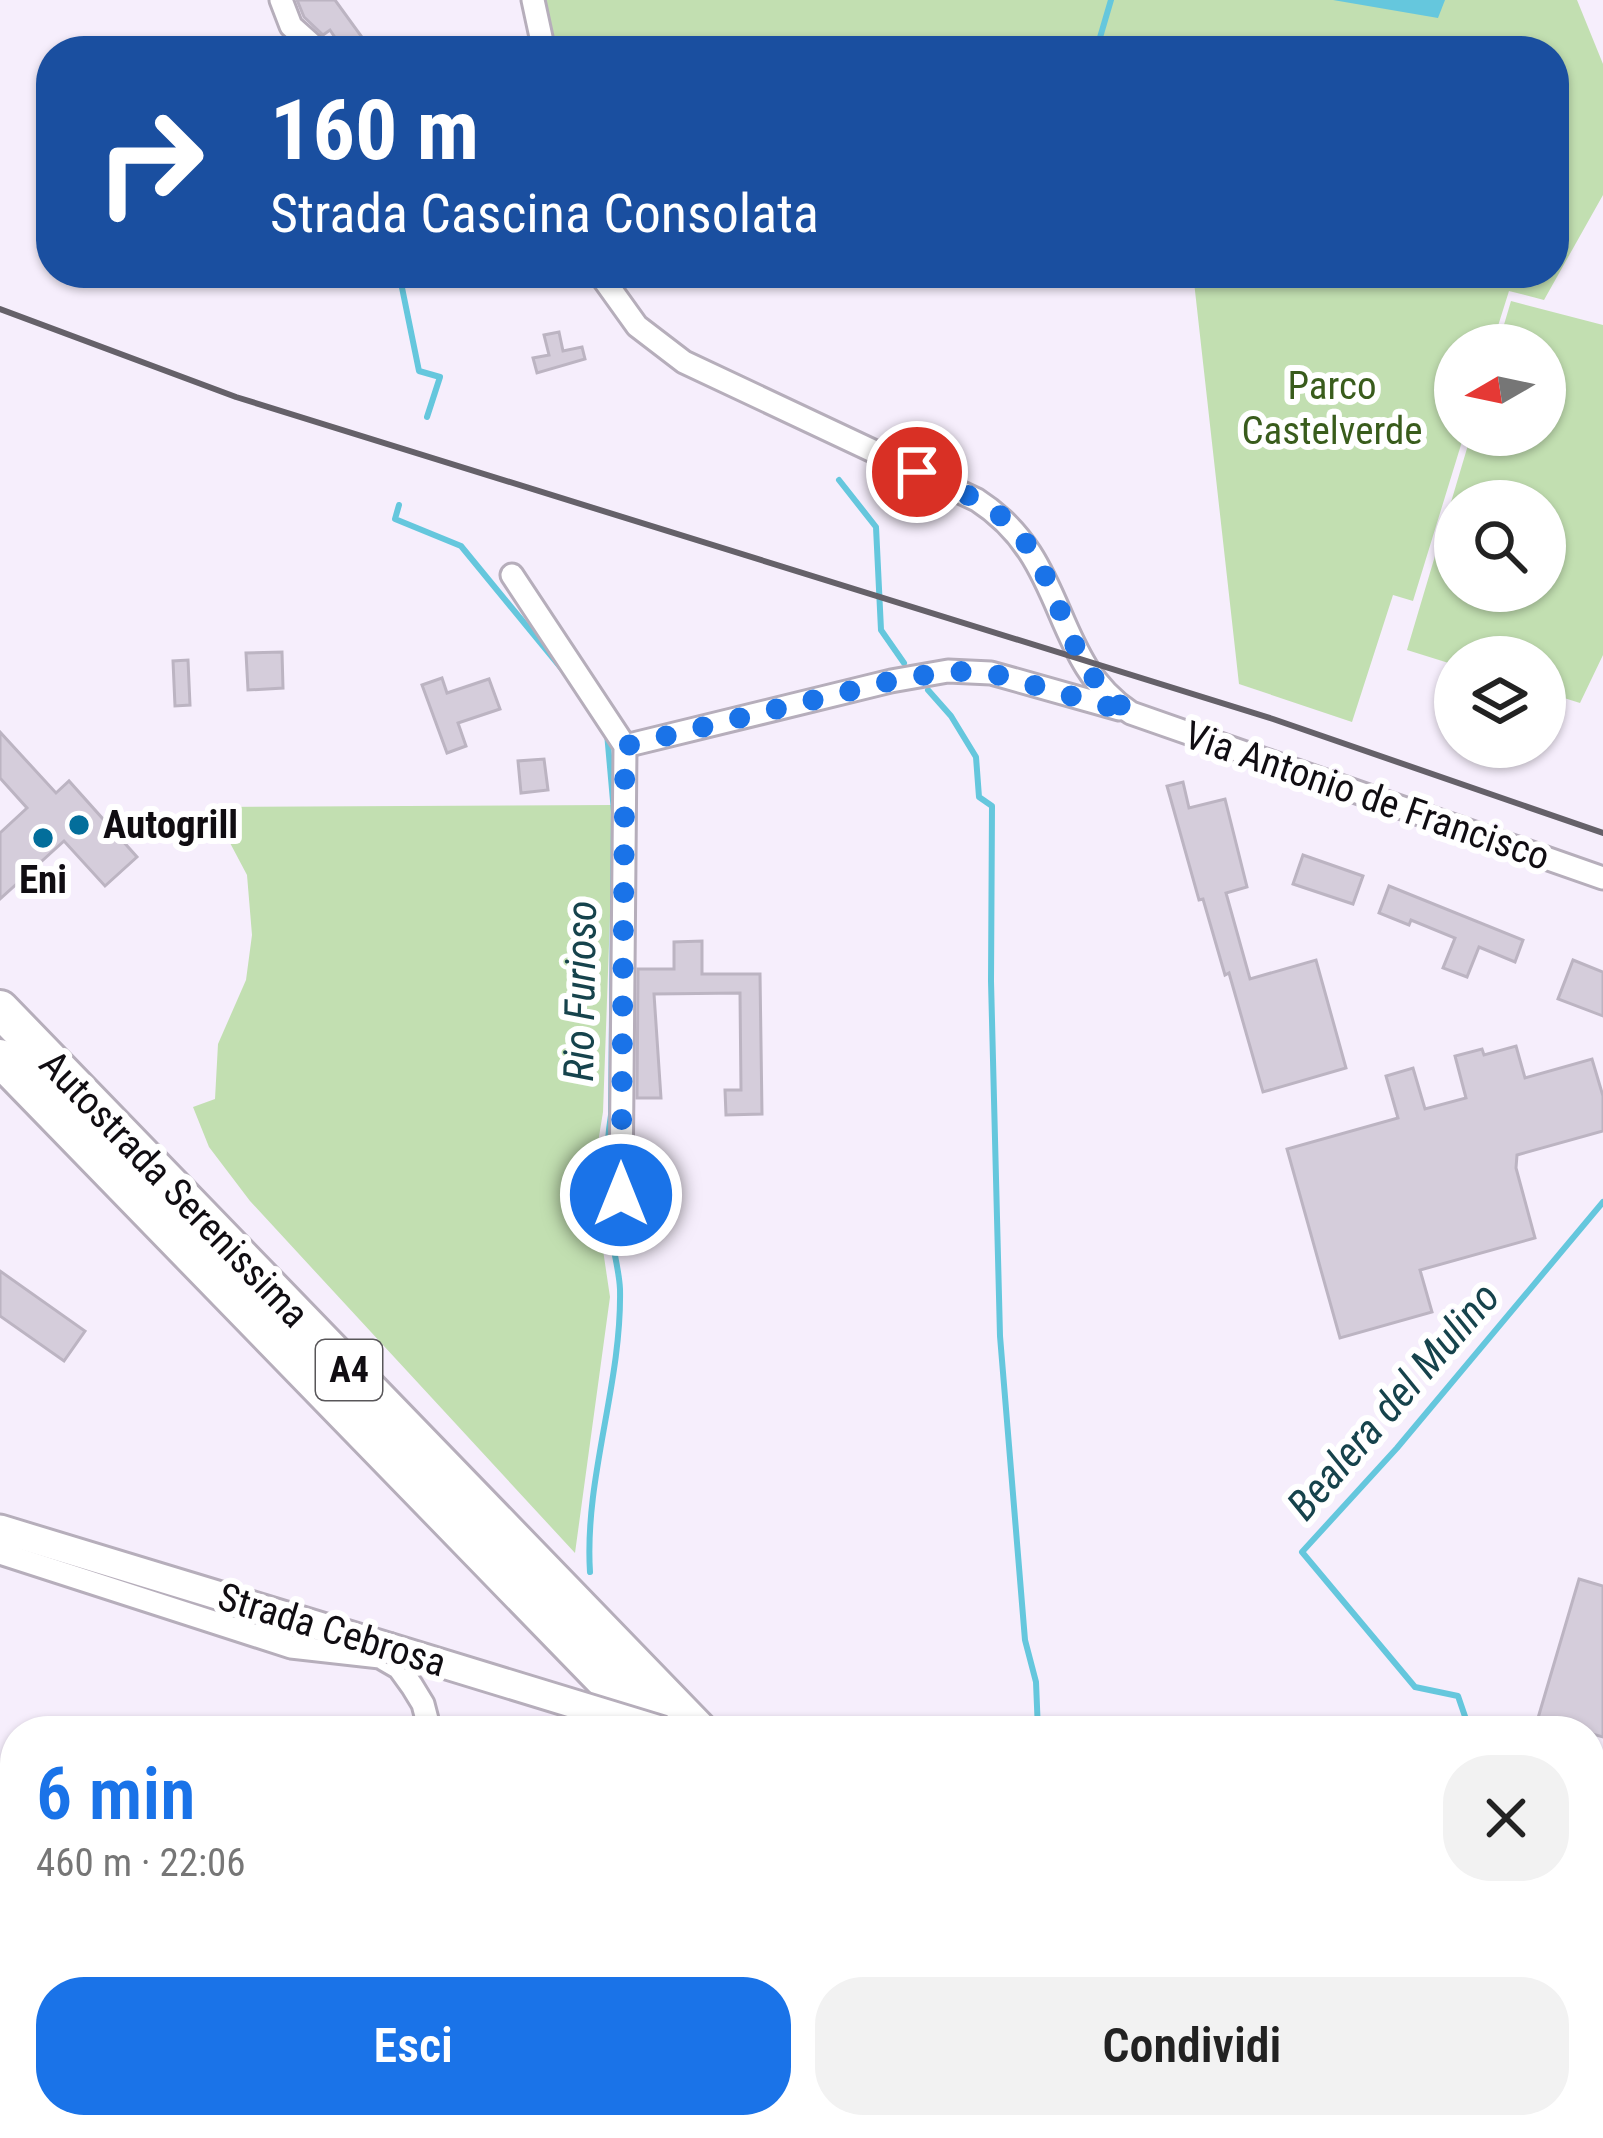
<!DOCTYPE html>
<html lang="it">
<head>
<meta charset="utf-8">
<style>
	:root { --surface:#fff; --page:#f2f2f2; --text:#222; --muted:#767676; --accent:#1a73e8 }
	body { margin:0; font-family:"Roboto Condensed",sans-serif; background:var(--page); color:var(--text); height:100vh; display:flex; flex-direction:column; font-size:45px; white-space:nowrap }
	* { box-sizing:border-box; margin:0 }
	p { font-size:39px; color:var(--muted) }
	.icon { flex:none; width:66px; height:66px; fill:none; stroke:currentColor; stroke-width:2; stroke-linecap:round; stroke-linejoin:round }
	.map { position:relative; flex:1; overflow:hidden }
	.drawer { position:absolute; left:0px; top:1716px; width:1605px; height:423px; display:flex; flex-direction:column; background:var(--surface); border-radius:48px 48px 0 0; box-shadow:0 3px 9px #0004 }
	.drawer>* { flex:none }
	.top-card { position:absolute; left:36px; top:36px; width:1533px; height:252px; border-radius:48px; box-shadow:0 3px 9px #0004; background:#1a4fa0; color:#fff; overflow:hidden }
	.needle { width:78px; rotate:261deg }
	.fabs { position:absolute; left:1434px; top:324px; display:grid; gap:24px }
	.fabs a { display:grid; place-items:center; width:132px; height:132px; border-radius:50%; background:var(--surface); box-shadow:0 3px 9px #0004; font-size:60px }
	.pin { position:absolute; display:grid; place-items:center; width:102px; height:102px; color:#fff; margin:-51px; border:6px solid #fff; border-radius:50%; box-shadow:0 3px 12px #0007 }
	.me { position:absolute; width:132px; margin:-66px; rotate:0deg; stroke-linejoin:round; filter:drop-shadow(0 0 9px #0008) }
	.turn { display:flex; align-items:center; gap:42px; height:252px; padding:0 36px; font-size:54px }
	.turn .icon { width:156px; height:156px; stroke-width:2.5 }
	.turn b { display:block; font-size:84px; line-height:102px }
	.round { display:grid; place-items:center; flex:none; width:126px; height:126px; border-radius:48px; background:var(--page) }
	.summary { display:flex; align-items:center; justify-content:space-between; height:204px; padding:0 36px }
	h1 { font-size:72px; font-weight:600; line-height:90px; color:var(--accent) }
	.button { display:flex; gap:24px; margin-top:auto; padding:24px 36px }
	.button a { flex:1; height:138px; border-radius:48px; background:var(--accent); color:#fff; font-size:48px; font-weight:600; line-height:138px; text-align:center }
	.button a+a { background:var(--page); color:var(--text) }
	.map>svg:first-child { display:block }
	.green { fill:#c2dfb1; fill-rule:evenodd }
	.water { fill:#65c7dd }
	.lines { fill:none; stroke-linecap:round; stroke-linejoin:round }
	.stream { stroke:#65c7dd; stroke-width:6 }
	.building { fill:#d5cddb; stroke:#bcb4c2; stroke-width:3 }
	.street-casing { stroke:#b6aebb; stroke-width:27 }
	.secondary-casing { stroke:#b6aebb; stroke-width:33 }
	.highway-casing { stroke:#b6aebb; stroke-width:42 }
	.street { stroke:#fff; stroke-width:21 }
	.secondary { stroke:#fff; stroke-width:27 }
	.highway { stroke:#fff; stroke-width:36 }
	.rail { stroke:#656169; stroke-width:6 }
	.secondary-bridge-casing { stroke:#b6aebb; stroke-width:33; stroke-linecap:butt }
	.secondary-bridge { stroke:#fff; stroke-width:27 }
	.route { stroke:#1a73e8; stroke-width:21; stroke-dasharray:0 37.8 }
	.poi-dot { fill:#036e9b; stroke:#fff; stroke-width:4.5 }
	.labels { text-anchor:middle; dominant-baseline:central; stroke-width:12; stroke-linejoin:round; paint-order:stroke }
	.shield { fill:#fff; stroke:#585659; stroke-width:3 }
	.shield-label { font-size:36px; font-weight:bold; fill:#100d12 }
	.park-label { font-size:39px; fill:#395c1c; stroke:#fff }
	.street-label { font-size:39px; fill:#100d12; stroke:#fff }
	.poi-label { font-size:39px; font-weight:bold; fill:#100d12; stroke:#fff; text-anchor:start }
	.water-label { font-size:42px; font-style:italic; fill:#16434c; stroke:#fff }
</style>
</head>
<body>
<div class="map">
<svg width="1603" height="2138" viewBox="0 0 1603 2138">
	<rect width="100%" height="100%" fill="#f6eefc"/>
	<g class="green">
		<polygon points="544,0 1577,0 1603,64 1603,195 1544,300 1509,291 1492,345 1455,345 1455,435 1464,435 1413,601 1393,595 1352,722 1239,684 1193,273 1554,273 1554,51 1108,51 1107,47 1060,51 554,51"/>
		<path d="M 1511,301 L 1603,325 L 1603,655 L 1580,703 L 1545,692 L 1545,657 L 1455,657 L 1455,665 L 1407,650 L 1471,435 L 1545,435 L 1545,345 L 1498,345 ZM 1545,501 L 1545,591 L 1455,591 L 1455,501 Z"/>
		<polygon points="614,805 603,1112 596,1155 599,1223 610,1297 575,1553 250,1201 209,1147 193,1107 215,1099 218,1044 246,980 252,935 247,875 211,807"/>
	</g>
	<polygon class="water" points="1333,0 1445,0 1438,18"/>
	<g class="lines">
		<g class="stream">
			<polyline points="1096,51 1111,0"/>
			<polyline points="399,273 419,371 440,377 427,417"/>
			<polyline points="839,480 876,527 881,630 904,663"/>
			<polyline points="399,505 395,519 461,546 562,669"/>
			<polyline points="928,690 951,716 976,757 979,797 992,806 991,981 1000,1336 1025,1640 1036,1682 1038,1731"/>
			<path d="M 590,1572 C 584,1478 622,1384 620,1289 C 619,1268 612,1247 610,1225 C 606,1189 605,1152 611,1115 L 614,812 L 607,733"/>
			<polyline points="1470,1731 1458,1696 1415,1687 1302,1552 1397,1448 1603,1202"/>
			<polyline points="892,2124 896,2138"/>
			<polyline points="1585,2124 1587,2138"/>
			<polyline points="962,2138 968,2124"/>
		</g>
	</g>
	<g class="building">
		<polygon points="297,0 335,0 372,51 344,51 330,30 323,35 304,17"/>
		<polygon points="559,332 563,351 582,347 585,359 537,373 533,358 549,355 544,335"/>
		<polygon points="282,652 283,688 248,690 246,653"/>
		<polygon points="188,660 190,705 175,706 173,661"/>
		<polygon points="442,678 447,693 489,679 500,709 458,723 466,746 447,753 422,685"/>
		<polygon points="0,732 56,793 69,781 137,857 105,886 64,841 0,899 0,833 27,808 0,778"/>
		<polygon points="544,759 548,790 521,793 518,761"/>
		<polygon points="1183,782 1189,808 1225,799 1247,887 1226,893 1250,979 1316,960 1346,1068 1263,1092 1229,973 1225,975 1203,899 1199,900 1167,786"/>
		<polygon points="1303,855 1363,876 1353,904 1293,884"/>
		<polygon points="1389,886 1523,940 1515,962 1479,947 1467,977 1443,968 1455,938 1411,920 1409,925 1379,913"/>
		<polygon points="702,941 702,974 760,974 762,1114 726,1115 725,1090 741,1090 740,993 654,994 661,1098 637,1098 638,969 674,969 674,942"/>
		<polygon points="1573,960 1603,972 1603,1016 1558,999"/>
		<polygon points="1516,1046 1525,1078 1592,1059 1603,1096 1603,1131 1517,1155 1516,1168 1535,1238 1420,1270 1432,1312 1340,1338 1287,1149 1398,1118 1386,1076 1413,1068 1425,1109 1466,1098 1455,1056 1482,1049 1484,1055"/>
		<polygon points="0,1271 85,1331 64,1361 0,1316"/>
		<polygon points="1579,1579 1603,1586 1603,1737 1538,1718"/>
	</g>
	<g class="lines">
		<defs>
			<g id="street">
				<polyline points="281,0 291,26 319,51"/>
				<polyline points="533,0 544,51"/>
				<path d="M 599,273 L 637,326 L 684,362 L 977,500 C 1070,560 1049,659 1131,713 L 1603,878"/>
				<polyline points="512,575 625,746 621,1195"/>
				<polyline points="625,746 891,681 948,671 991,673 1119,709"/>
				<polyline points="0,1553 291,1647 380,1657 399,1668 412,1686 423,1704 430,1731"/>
			</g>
			<g id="secondary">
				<polyline points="0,1529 388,1647"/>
				<polyline points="1590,2000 1603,2004"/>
			</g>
			<g id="highway">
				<polyline points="0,1009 699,1731"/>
				<polyline points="0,1058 654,1731"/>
				<polyline points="924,2124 927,2138"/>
				<polyline points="1024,2124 1037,2138"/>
				<polyline points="1078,2124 1092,2138"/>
			</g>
		</defs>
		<use href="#street" class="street-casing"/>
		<use href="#secondary" class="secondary-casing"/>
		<use href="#highway" class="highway-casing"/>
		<use href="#street" class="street"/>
		<use href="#secondary" class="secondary"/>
		<use href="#highway" class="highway"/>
		<polyline class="rail" points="0,309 236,397 1273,719 1603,833"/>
		<defs>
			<polyline id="secondary-bridge" points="388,1647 663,1731"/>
		</defs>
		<use href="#secondary-bridge" class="secondary-bridge-casing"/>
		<use href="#secondary-bridge" class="secondary-bridge"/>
	</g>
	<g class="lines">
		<path class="route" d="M 621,1195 L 625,746 L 891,681 L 948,671 L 991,673 L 1131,713 C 1062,667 1068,594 1019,534 C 994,503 952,488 917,472"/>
	</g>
	<g class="poi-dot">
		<circle cx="79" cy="825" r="12"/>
		<circle cx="43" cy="838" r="12"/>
	</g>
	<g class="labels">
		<rect class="shield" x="316" y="1340" width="66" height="60" rx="9"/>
		<g class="shield-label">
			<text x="349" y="1370">A4</text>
		</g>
		<g class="park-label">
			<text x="1332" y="386">Parco<tspan x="1332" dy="45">Castelverde</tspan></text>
		</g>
		<g class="street-label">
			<text transform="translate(1367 796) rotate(19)">Via Antonio de Francisco</text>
			<text transform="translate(174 1189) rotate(46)">Autostrada Serenissima</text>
			<text transform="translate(332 1630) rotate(17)">Strada Cebrosa</text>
		</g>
		<g class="poi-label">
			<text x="103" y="825">Autogrill</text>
			<text x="43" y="880" text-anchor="middle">Eni</text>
		</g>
		<g class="water-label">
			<text transform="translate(580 991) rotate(-89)">Rio Furioso</text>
			<text transform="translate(1393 1401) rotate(-49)">Bealera del Mulino</text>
		</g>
	</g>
</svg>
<div class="fabs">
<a><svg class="needle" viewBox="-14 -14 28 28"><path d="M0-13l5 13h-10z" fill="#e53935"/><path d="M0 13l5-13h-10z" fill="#767676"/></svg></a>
<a><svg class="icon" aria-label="search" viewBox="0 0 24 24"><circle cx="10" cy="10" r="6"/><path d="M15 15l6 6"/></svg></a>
<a><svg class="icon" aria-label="layers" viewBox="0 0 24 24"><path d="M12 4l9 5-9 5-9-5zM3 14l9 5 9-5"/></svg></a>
</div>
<div class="pin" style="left:917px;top:472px;background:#d93025"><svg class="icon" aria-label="arrive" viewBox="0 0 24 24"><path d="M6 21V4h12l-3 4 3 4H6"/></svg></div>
<svg class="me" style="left:621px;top:1195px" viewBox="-20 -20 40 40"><circle r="17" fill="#1a73e8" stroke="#fff" stroke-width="3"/><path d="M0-11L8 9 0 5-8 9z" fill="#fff"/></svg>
<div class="top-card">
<div class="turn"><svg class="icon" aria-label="right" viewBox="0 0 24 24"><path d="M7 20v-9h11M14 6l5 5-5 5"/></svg><div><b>160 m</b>Strada Cascina Consolata</div></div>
</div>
<section class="drawer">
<div class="summary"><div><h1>6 min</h1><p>460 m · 22:06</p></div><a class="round"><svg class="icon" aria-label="close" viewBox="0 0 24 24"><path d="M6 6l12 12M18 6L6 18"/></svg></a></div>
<div class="button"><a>Esci</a><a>Condividi</a></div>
</section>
</div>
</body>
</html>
